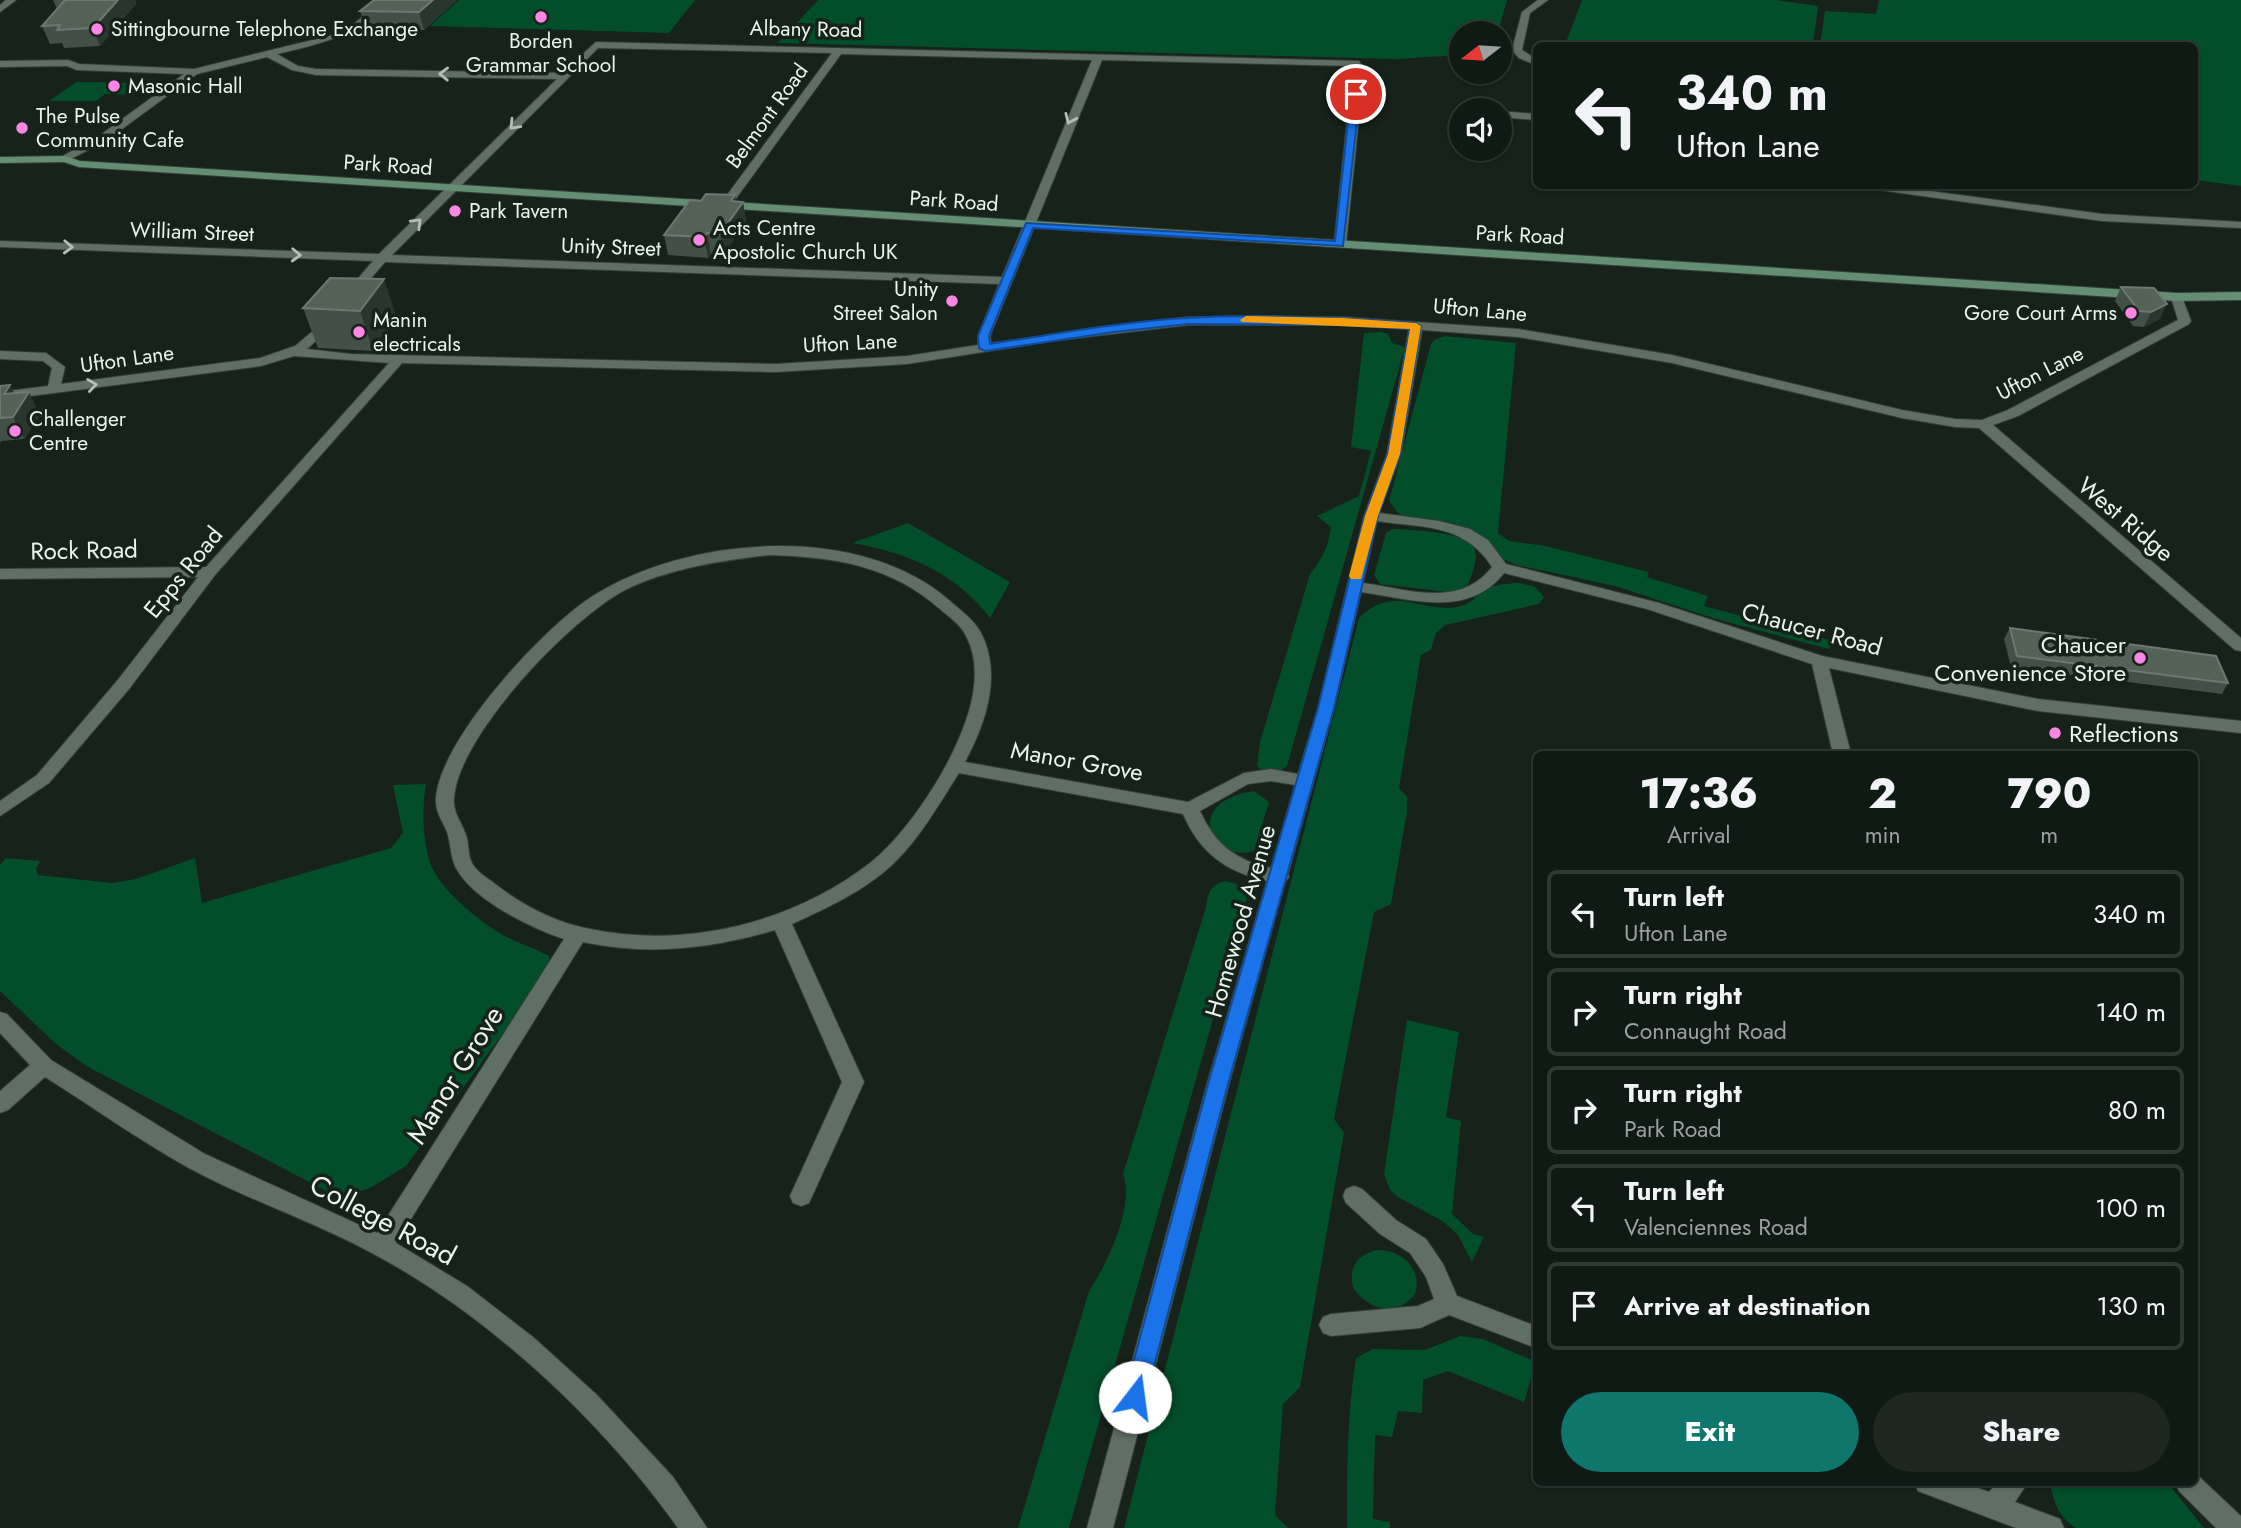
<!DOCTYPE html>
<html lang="en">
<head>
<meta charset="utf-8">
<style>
	:root { --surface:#101a14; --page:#1e2722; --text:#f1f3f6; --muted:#9ca1a0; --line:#303834; --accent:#0f766e }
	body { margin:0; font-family:Jost,sans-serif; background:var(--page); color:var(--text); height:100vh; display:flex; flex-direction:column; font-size:26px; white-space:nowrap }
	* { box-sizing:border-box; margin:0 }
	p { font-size:23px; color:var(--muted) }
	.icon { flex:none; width:38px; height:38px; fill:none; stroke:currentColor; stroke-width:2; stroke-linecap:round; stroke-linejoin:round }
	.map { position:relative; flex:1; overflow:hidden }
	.panel { position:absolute; left:1533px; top:751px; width:665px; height:735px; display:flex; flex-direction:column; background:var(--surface); border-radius:10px; box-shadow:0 2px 5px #0004,0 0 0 2px var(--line) }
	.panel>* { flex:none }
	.hud { position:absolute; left:1533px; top:42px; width:665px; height:147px; border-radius:10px; box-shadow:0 2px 5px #0004,0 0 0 2px var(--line); background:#101a14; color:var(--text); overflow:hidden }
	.needle { width:46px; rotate:253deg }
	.buttons { position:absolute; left:1449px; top:21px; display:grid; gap:14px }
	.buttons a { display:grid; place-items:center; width:63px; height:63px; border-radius:50%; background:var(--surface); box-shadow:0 2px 5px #0004,0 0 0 2px var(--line); font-size:35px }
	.pin { position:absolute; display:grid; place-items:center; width:60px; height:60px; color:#fff; margin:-30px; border:4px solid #fff; border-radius:50%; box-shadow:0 2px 7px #0007 }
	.me { position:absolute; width:77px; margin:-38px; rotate:15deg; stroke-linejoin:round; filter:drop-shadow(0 0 5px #0008) }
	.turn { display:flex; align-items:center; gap:24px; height:147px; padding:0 28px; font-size:32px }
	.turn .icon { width:91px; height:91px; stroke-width:2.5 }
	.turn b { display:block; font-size:49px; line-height:60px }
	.eta { display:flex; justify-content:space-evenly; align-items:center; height:119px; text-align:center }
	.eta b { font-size:42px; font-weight:800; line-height:49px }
	.cta { display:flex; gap:14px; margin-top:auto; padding:14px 28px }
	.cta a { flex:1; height:80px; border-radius:42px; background:var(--accent); color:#fff; font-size:28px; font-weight:800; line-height:80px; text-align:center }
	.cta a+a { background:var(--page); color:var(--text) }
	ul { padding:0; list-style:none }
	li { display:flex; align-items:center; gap:21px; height:88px; margin:0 14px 10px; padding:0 14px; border:4px solid var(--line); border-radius:10px }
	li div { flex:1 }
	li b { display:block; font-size:26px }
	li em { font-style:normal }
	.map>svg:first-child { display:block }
	.green { fill:#024e2a }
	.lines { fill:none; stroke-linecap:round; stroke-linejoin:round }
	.street-casing { stroke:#353f38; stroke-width:2 }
	.secondary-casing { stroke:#353f38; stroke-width:2 }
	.street { fill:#606f65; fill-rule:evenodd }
	.secondary { fill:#648e74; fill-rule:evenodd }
	.wall { fill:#435047 }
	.shaded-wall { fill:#29362d }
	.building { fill:#556258; stroke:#6c7870; stroke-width:2 }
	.oneway { stroke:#b3beb7 }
	.route { fill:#1a73e8; stroke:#114b97; stroke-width:2 }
	.slow { fill:#f59e0b }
	.poi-dot { fill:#fb86e4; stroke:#16221a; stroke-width:2.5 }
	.labels { text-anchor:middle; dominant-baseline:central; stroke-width:7; stroke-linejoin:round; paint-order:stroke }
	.far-poi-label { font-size:21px; fill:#eaf3ed; stroke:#16221a; text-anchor:start }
	.far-street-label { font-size:21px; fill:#eaf3ed; stroke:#16221a }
	.street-label { font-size:24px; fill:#eaf3ed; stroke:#16221a }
	.poi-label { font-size:24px; fill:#eaf3ed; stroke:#16221a; text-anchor:end }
	.near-street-label { font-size:28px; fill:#eaf3ed; stroke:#16221a }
</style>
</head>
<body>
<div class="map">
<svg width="2241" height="1528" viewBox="0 0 2241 1528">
	<rect width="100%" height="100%" fill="#16221a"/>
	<g class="green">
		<polygon points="459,0 695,0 669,33 430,26"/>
		<polygon points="818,0 1507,0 1498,33 1461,33 1461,55 1397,59 778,43"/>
		<polygon points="1582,0 1777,0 1818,6 1813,45 1565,45"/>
		<polygon points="1879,0 2241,0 2241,186 2195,180 2194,46 1820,45 1825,11 1876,14"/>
		<polygon points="76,82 164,83 165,84 151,95 105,94 96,101 49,101"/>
		<path d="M 1381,332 L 1388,334 L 1392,343 L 1405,347 L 1287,766 L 1279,772 L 1264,772 L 1257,766 L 1260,742 L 1310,574 C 1322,559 1329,545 1331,527 L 1317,516 L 1359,496 L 1371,451 L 1351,447 L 1364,333 Z"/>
		<polygon points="1445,336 1516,343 1498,533 1509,541 1546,546 1649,572 1647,577 1708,596 1704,606 1833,641 1829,649 1716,619 1615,586 1517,565 1498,557 1484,540 1408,519 1398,513 1389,501 1431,344 1434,340"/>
		<path d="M 908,523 L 1010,582 L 990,618 C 956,573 906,552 852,543 Z"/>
		<path d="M 1393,529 C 1410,530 1470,531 1475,550 C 1478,562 1471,576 1467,587 L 1446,592 L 1380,584 L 1374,575 L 1386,533 Z"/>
		<path d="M 1518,583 L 1534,586 L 1544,597 L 1539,604 L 1445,625 L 1436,633 L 1431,650 L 1421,655 L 1399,788 L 1407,797 L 1407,812 L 1391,904 L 1374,912 L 1334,1119 L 1344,1133 L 1300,1387 L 1283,1404 L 1275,1515 L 1288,1528 L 1124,1528 L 1359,618 C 1395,581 1428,618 1464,605 C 1470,603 1476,597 1481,592 C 1493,584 1504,584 1518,583 Z"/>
		<path d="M 426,784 C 422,809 422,840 431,865 C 441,891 484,926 509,938 C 523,945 536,949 549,956 L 550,962 L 506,1029 L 406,1166 L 372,1187 L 342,1199 L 88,1067 L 56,1044 L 0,991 L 0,865 L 6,858 L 40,861 L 36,869 L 38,875 L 112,883 L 136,879 L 195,858 L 202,903 L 391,848 L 403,833 L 393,785 Z"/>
		<path d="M 1254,791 L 1269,802 L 1254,851 C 1213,864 1180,802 1254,791 Z"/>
		<path d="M 1226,881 L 1243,886 L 1247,899 L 1069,1528 L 1018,1528 L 1089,1291 C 1107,1264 1135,1207 1123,1174 L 1206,907 C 1208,892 1210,885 1226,881 Z"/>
		<polygon points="1407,1020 1459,1032 1446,1117 1461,1121 1452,1214 1473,1234 1484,1237 1472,1262 1458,1235 1444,1222 1398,1197 1390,1190 1384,1174"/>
		<path d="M 1377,1250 C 1401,1250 1423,1268 1415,1294 C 1398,1317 1367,1311 1353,1287 C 1348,1267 1358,1254 1377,1250 Z"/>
		<path d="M 1460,1336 L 1483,1339 L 1536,1362 L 1524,1402 L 1448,1371 L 1423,1380 L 1422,1413 L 1398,1411 L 1392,1437 L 1375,1435 L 1373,1519 L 1390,1522 L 1390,1528 L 1347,1528 C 1347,1472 1347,1413 1356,1358 L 1373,1349 L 1425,1350 Z"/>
		<path d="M 2050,1482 L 2167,1482 L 2204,1528 L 2076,1528 C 2059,1519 2053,1501 2050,1482 Z"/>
	</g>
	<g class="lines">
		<defs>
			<g id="street">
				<polygon points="6,0 16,0 0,12 0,5"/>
				<path d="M 383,0 L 392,0 C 357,36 324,43 277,54 L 298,66 L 316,69 L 562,73 L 596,42 L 1359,61 L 1364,69 L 1346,244 L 1340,247 L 1334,244 L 1353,66 L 1102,60 L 990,336 L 991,343 L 1188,317 L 1342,317 L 1518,329 L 1672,355 L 1902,410 L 1955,419 L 1982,420 L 2008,410 L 2178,320 L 2171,297 L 2181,294 L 2191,321 L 2189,324 L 2018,416 L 1993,425 L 2241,638 L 2241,651 L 2235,650 L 1979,428 L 1955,427 L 1902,418 L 1672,363 L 1518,337 L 1422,330 L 1401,454 L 1379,513 L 1439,521 L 1470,529 L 1488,540 L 1506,564 L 1659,603 L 1822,656 L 2038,699 L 2241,721 L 2241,733 L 2038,711 L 1829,668 L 1851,754 L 1833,754 L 1812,664 L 1647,609 L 1504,573 C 1468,619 1411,599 1361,592 L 1334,708 L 1288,874 L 1289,877 L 1285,882 L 1229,1084 L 1113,1528 L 1087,1528 L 1207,1084 L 1267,881 C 1226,872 1200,853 1183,814 L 959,773 C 939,804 920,838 893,864 C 864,891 827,908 792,924 L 864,1082 L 809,1203 L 801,1206 L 793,1203 L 790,1196 L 842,1082 L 775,930 C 710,949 649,956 583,942 L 396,1243 L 467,1286 L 533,1337 L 597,1395 L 673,1477 L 707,1528 L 678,1528 C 602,1421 489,1315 372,1253 C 313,1221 248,1200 189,1168 C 140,1141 93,1107 45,1077 L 8,1110 L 0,1113 L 0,1091 L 30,1065 L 0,1033 L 0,1012 L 7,1014 L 51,1060 L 205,1154 L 377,1233 L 564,939 C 531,928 473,900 456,868 C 450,856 451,844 447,832 C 442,819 435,813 436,798 C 440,739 546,624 596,594 C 693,535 861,523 950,601 C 960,610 973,619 980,631 C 1003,673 986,723 965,762 L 1188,802 L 1244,773 L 1271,769 L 1298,774 L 1318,708 L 1364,516 L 1387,454 L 1409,329 L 1342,325 L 1188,325 L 1052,341 L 907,364 L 776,372 L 402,363 L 215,575 L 129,689 L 49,783 L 0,816 L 0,801 L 37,775 L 117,681 L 198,577 L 0,579 L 0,569 L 206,567 L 389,363 L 294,356 L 261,366 L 0,400 L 0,392 L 48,386 L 52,368 L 43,361 L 0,359 L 0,351 L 46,353 L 65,367 L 61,384 L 260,358 L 295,346 L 330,317 L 334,318 L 334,324 L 307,349 L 351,354 L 776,364 L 907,356 L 978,345 L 978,336 L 999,284 L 385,262 L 353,299 L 349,300 L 343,296 L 373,261 L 0,247 L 0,241 L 379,254 L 557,79 L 316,75 L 292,70 L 267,57 L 197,74 L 107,140 L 65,162 L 60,159 L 61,157 L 99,136 L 184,74 L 77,70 L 67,66 L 0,67 L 0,61 L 68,60 L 79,64 L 194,69 L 329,36 L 350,27 ZM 598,48 L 832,53 L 719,206 L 725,209 L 729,208 L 841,54 L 1092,60 L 1002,277 L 392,255 ZM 1377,521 C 1423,528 1464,523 1492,567 C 1459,609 1408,589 1363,583 ZM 769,555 C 834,557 890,565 940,609 C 948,616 960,624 965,634 C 984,668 972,710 957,743 C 940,782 904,836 870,863 C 792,923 687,949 590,929 C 554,922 524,906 495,884 C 488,878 478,873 473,865 C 468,857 469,847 467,838 C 463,823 453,815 454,799 C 457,736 571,618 625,590 C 670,568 720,561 769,555 ZM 1271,781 L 1295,785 L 1271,868 C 1236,861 1214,843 1200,811 L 1248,784 Z"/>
				<polygon points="1538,0 1548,0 1530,13 1522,50 1536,59 1536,65 1519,58 1512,50 1522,12"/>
				<polygon points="1500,111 1536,114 1536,120 1500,117"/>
				<polygon points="1867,186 1893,186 2102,214 2241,222 2241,228 2102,221 1872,189"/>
				<polygon points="1354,1186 1362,1189 1396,1220 1426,1239 1443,1264 1457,1296 1536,1326 1536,1348 1449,1315 1420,1328 1331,1336 1323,1333 1319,1325 1323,1317 1331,1314 1418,1306 1434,1299 1426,1277 1410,1253 1380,1234 1346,1203 1343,1196 1346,1189"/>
				<polygon points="2194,1472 2241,1516 2241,1528 2216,1528 2179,1491 2175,1482 2194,1482"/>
				<polygon points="1914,1482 1962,1482 1989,1492 1998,1482 2028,1482 2015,1502 2060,1519 2064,1528 2016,1528 1918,1491"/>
			</g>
			<polygon id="secondary" points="65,156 80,161 2177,293 2241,292 2241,300 2177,301 79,167 64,162 0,163 0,157"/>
		</defs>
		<use href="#street" class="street-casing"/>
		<use href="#secondary" class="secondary-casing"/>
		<use href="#street" class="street"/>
		<use href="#secondary" class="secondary"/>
	</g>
	<g class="wall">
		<polygon points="53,0 137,0 135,1 136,4 100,46 64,48 62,43 50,44 42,26 57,9"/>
		<polygon points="374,0 457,0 424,30 366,28 360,11"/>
		<polygon points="735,195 736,202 743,202 746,222 723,255 711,254 708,258 668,255 664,235"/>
		<polygon points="330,278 397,318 373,351 318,348 303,308"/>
		<polygon points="2121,287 2160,319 2144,327 2133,326 2115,301"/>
		<polygon points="0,386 14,393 40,415 24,439 1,441 0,443"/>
		<polygon points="2010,628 2228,683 2222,694 2011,667 2004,639"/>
	</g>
	<g class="shaded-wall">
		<polygon points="118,0 137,0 135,1 136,4 100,46 93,28"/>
		<polygon points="433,0 457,0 424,30 419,12"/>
		<polygon points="735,195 737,209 743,202 746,222 723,255 720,234 731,201"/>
		<polygon points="707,233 711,254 708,258 704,237"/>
		<polygon points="384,279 397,318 373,351 360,311"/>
		<polygon points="2167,304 2160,319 2144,327 2151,312"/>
		<polygon points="10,385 20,405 29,392 40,415 24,439 13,417 4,394"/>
	</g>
	<g class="building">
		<polygon points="65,0 118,0 93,28 57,30 60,25 42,26"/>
		<polygon points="374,0 433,0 419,12 360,11"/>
		<polygon points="706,194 735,195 731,201 743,202 720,234 707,233 704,237 664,235 690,200 701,201"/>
		<polygon points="330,278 384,279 360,311 303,308"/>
		<polygon points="2121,287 2154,288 2167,304 2151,312 2139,311"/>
		<polygon points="10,385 4,394 29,392 13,417 0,418 0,386"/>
		<polygon points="2010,628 2216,656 2228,683 2017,656"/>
	</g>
	<defs><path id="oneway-chevron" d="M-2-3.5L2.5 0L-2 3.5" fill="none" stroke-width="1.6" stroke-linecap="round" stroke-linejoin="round" transform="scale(1.75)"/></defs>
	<g class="oneway">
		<use href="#oneway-chevron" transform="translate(444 74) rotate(-179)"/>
		<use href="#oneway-chevron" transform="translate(1070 119) rotate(114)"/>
		<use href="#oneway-chevron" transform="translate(514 125) rotate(134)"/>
		<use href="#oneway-chevron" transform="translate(417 223) rotate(-45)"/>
		<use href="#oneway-chevron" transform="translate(68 247) rotate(2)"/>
		<use href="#oneway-chevron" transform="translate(296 255) rotate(2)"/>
		<use href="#oneway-chevron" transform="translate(92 385) rotate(-8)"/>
	</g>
	<path class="route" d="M 1356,91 L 1360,94 L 1343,246 L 1033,228 L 989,336 L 990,344 C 1055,334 1120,322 1186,318 C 1261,313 1341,318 1416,323 L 1421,326 L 1400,454 L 1378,516 L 1334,708 L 1228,1084 L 1146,1397 L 1143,1405 L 1135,1408 L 1127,1405 L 1124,1397 L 1208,1084 L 1318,708 L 1365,516 L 1388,454 L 1410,329 L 1342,325 L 1188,324 L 1114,332 L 985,351 L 979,348 L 978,336 L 1026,223 L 1335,241 L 1351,94 Z"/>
	<polygon class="slow" points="1246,316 1342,318 1416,323 1421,326 1400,454 1378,516 1361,579 1351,579 1349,576 1365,516 1388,454 1410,329 1242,322 1240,320"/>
	<g class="poi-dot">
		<circle cx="541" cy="17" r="7"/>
		<circle cx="97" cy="29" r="7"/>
		<circle cx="114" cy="86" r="7"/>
		<circle cx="22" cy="128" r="7"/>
		<circle cx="455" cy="211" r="7"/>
		<circle cx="699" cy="240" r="7"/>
		<circle cx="952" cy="301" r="7"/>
		<circle cx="2131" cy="313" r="7"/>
		<circle cx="359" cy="332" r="7"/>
		<circle cx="15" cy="431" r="7"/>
		<circle cx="2140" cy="658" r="7"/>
		<circle cx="2055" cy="733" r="7"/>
	</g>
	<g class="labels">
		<g class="far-poi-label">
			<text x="111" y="29">Sittingbourne Telephone Exchange</text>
			<text x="541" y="41" text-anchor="middle">Borden<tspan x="541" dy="24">Grammar School</tspan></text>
			<text x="128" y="86">Masonic Hall</text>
			<text x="36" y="116">The Pulse<tspan x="36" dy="24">Community Cafe</tspan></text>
			<text x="469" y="211">Park Tavern</text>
			<text x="713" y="228">Acts Centre<tspan x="713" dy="24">Apostolic Church UK</tspan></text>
			<text x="938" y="289" text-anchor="end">Unity<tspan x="938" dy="24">Street Salon</tspan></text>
			<text x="2117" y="313" text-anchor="end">Gore Court Arms</text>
			<text x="373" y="320">Manin<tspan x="373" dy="24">electricals</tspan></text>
			<text x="29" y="419">Challenger<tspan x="29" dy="24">Centre</tspan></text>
		</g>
		<g class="far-street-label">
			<text transform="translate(806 29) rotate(1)">Albany Road</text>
			<text transform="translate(767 116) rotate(-54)">Belmont Road</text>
			<text transform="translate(388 165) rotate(4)">Park Road</text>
			<text transform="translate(954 201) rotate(4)">Park Road</text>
			<text transform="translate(192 232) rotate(2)">William Street</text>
			<text transform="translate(1520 235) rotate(3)">Park Road</text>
			<text transform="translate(611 247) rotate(2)">Unity Street</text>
			<text transform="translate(1480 310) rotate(5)">Ufton Lane</text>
			<text transform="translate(850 343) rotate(-3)">Ufton Lane</text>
			<text transform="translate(127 359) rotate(-8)">Ufton Lane</text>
			<text transform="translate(2040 373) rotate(-27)">Ufton Lane</text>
		</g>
		<g class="street-label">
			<text transform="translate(2126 519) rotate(40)">West Ridge</text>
			<text transform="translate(84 550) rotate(-1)">Rock Road</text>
			<text transform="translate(183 572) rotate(-51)">Epps Road</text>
			<text transform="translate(1812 629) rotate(15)">Chaucer Road</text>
			<text transform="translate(1077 761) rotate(10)">Manor Grove</text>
			<text transform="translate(1240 921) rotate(-74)">Homewood Avenue</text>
		</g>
		<g class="poi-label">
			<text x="2126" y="644">Chaucer<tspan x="2126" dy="28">Convenience Store</tspan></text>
			<text x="2069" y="733" text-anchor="start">Reflections</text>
		</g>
		<g class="near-street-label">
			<text transform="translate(455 1075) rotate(-58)">Manor Grove</text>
			<text transform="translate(383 1220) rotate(28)">College Road</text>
		</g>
	</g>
</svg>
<div class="buttons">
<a><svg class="needle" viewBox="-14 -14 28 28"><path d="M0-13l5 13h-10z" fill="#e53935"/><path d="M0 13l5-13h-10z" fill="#9ca1a0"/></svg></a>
<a><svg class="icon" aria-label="sound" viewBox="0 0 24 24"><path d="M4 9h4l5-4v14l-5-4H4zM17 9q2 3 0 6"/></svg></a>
</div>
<div class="pin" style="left:1356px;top:94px;background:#d93025"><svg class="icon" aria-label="arrive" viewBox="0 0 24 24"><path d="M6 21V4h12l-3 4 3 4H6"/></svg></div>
<svg class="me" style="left:1135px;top:1397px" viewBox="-20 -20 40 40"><circle r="19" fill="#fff"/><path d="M0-13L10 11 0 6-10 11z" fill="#1a73e8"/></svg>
<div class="hud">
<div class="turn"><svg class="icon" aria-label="left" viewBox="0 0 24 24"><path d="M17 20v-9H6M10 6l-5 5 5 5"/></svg><div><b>340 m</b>Ufton Lane</div></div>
</div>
<section class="panel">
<div class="eta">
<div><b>17:36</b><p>Arrival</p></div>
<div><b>2</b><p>min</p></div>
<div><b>790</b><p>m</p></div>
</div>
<ul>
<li><svg class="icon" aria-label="left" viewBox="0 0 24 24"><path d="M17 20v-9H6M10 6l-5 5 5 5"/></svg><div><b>Turn left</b><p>Ufton Lane</p></div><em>340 m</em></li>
<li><svg class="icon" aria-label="right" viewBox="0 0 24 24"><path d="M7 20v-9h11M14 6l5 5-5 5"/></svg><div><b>Turn right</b><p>Connaught Road</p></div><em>140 m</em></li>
<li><svg class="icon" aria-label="right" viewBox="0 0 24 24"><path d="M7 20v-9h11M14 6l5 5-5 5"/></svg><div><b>Turn right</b><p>Park Road</p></div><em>80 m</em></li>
<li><svg class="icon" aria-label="left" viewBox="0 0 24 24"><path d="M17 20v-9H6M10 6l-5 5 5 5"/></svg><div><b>Turn left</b><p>Valenciennes Road</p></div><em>100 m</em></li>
<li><svg class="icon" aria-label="arrive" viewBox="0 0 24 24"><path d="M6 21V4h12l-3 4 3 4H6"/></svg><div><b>Arrive at destination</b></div><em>130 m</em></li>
</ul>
<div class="cta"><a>Exit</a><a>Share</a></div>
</section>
</div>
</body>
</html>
